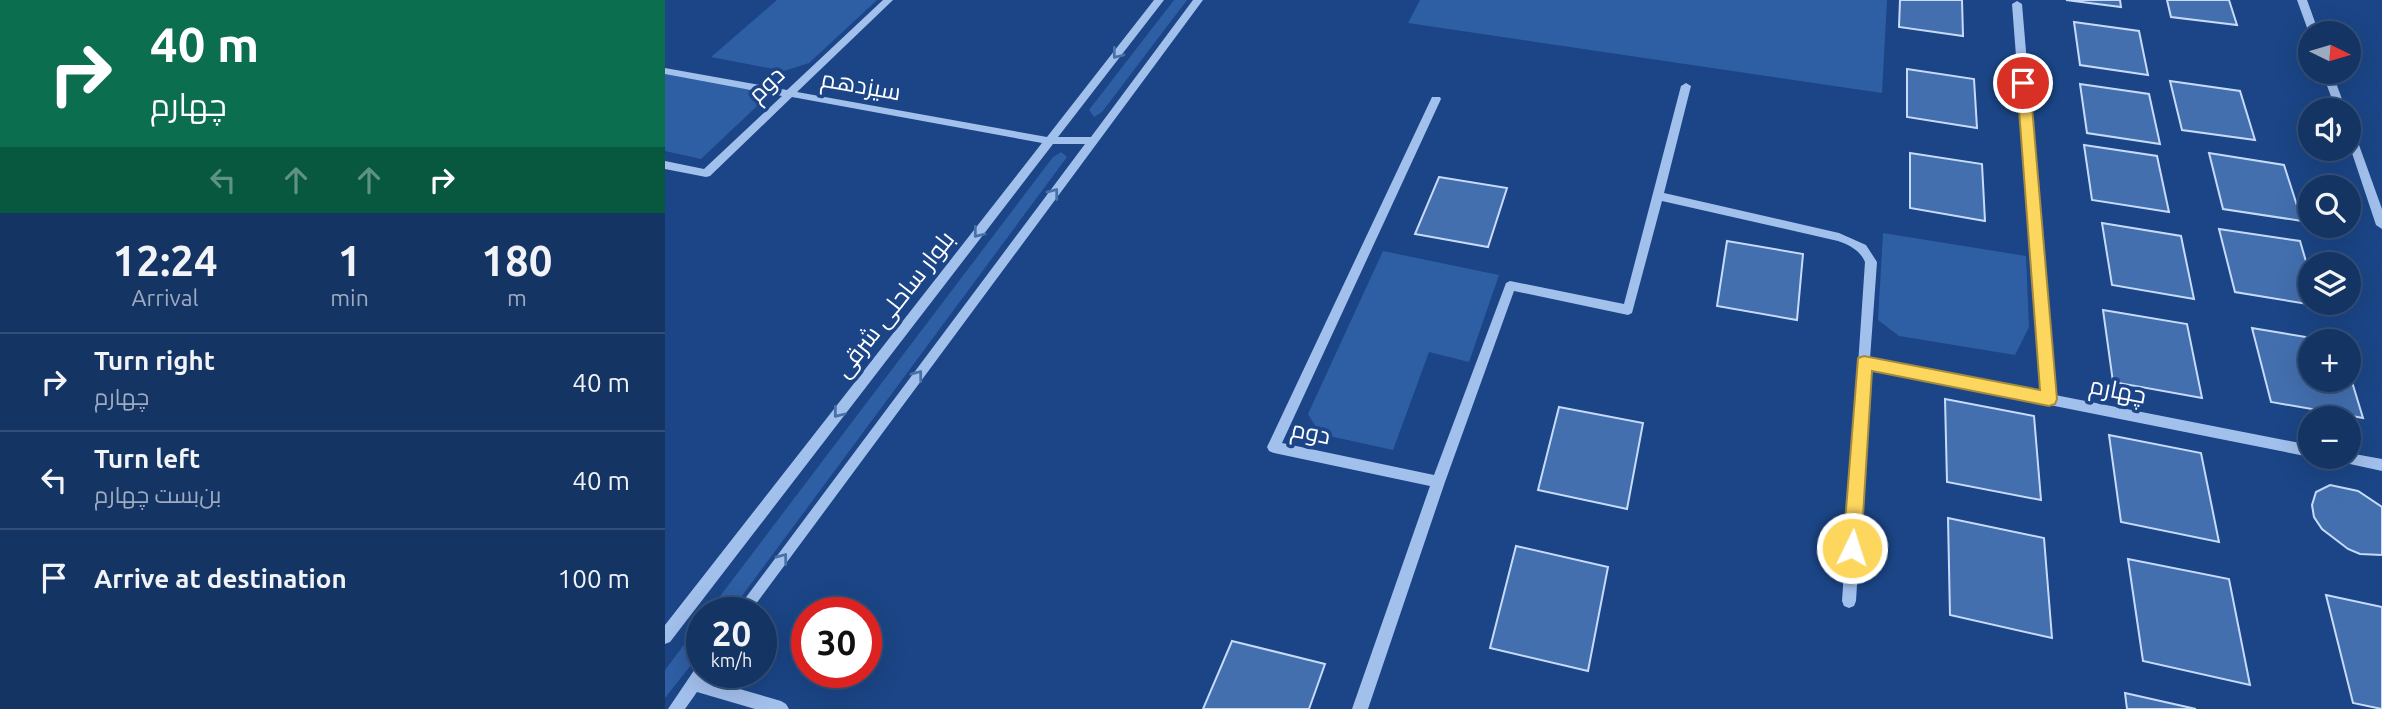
<!DOCTYPE html>
<html lang="en">
<head>
<meta charset="utf-8">
<style>
	:root { --surface:#143464; --page:#213f6d; --text:#f1f3f6; --muted:#9daabf; --line:#334f78 }
	body { margin:0; font-family:Ubuntu,Cairo,sans-serif; background:var(--page); color:var(--text); height:100vh; display:flex; flex-direction:column; font-size:26px; white-space:nowrap }
	* { box-sizing:border-box; margin:0 }
	p { font-size:23px; color:var(--muted) }
	.icon { flex:none; width:38px; height:38px; fill:none; stroke:currentColor; stroke-width:2; stroke-linecap:round; stroke-linejoin:round }
	.map { position:relative; flex:1; overflow:hidden }
	.panel { display:flex; flex-direction:column; background:var(--surface); width:665px }
	.panel>* { flex:none }
	.banner { background:#0b6e4f; color:#fff; overflow:hidden }
	.needle { width:46px; rotate:95deg }
	.tools { position:absolute; left:1633px; top:21px; display:grid; gap:14px }
	.tools a { display:grid; place-items:center; width:63px; height:63px; border-radius:50%; background:var(--surface); box-shadow:0 7px 28px #0002,0 0 0 2px var(--line); font-size:35px }
	.speed { position:absolute; left:21px; top:597px; display:flex; gap:14px; font-size:35px; font-weight:700; text-align:center }
	.speed>* { display:grid; place-content:center; width:91px; height:91px; border-radius:50%; background:var(--surface); box-shadow:0 7px 28px #0002,0 0 0 2px var(--line); line-height:1 }
	.speed small { font-size:18px; font-weight:400 }
	.speed .limit { border:10px solid #d22; background:#fff; color:#111 }
	.pin { position:absolute; display:grid; place-items:center; width:60px; height:60px; color:#fff; margin:-30px; border:4px solid #fff; border-radius:50%; box-shadow:0 2px 7px #0007 }
	.me { position:absolute; width:77px; margin:-38px; rotate:4deg; stroke-linejoin:round; filter:drop-shadow(0 0 5px #0008) }
	.turn { display:flex; align-items:center; gap:24px; height:147px; padding:0 35px; font-size:32px }
	.turn .icon { width:91px; height:91px; stroke-width:2.5 }
	.turn b { display:block; font-size:49px; line-height:60px }
	.lanes { display:flex; align-items:center; height:66px; padding:0 35px; background:#0003; justify-content:center; gap:35px; direction:ltr }
	.lanes .off { opacity:.35 }
	.eta { display:flex; justify-content:space-evenly; align-items:center; height:119px; text-align:center }
	.eta b { font-size:42px; font-weight:700; line-height:49px }
	ul { padding:0; list-style:none }
	li { display:flex; align-items:center; gap:21px; height:98px; padding:0 35px; border-top:2px solid var(--line) }
	li div { flex:1 }
	li b { display:block; font-size:26px }
	li em { font-style:normal }
	main { display:flex; flex:1; min-height:0 }
	.map>svg:first-child { display:block }
	.green { fill:#2e5ea4 }
	.building { fill:#436faf; stroke:#c7dbf9; stroke-width:2 }
	.lines { fill:none; stroke-linecap:round; stroke-linejoin:round }
	.minor { fill:#a2c0ec; fill-rule:evenodd }
	.oneway { stroke:#4a70aa }
	.route { fill:#fdd65e; stroke:#a48b3d; stroke-width:2 }
	.labels { text-anchor:middle; dominant-baseline:central; stroke-width:7; stroke-linejoin:round; paint-order:stroke }
	.street-label { font-size:24px; fill:#fff; stroke:#1b4586 }
</style>
</head>
<body>
<main>
<section class="panel">
<div class="banner">
<div class="turn"><svg class="icon" aria-label="right" viewBox="0 0 24 24"><path d="M7 20v-9h11M14 6l5 5-5 5"/></svg><div><b>40 m</b>چهارم</div></div>
<div class="lanes"><svg class="icon off" aria-label="left" viewBox="0 0 24 24"><path d="M17 20v-9H6M10 6l-5 5 5 5"/></svg><svg class="icon off" aria-label="ahead" viewBox="0 0 24 24"><path d="M12 20V5M6 11l6-6 6 6"/></svg><svg class="icon off" aria-label="ahead" viewBox="0 0 24 24"><path d="M12 20V5M6 11l6-6 6 6"/></svg><svg class="icon" aria-label="right" viewBox="0 0 24 24"><path d="M7 20v-9h11M14 6l5 5-5 5"/></svg></div>
</div>
<div class="eta">
<div><b>12:24</b><p>Arrival</p></div>
<div><b>1</b><p>min</p></div>
<div><b>180</b><p>m</p></div>
</div>
<ul>
<li><svg class="icon" aria-label="right" viewBox="0 0 24 24"><path d="M7 20v-9h11M14 6l5 5-5 5"/></svg><div><b>Turn right</b><p>چهارم</p></div><em>40 m</em></li>
<li><svg class="icon" aria-label="left" viewBox="0 0 24 24"><path d="M17 20v-9H6M10 6l-5 5 5 5"/></svg><div><b>Turn left</b><p>بن‌بست چهارم</p></div><em>40 m</em></li>
<li><svg class="icon" aria-label="arrive" viewBox="0 0 24 24"><path d="M6 21V4h12l-3 4 3 4H6"/></svg><div><b>Arrive at destination</b></div><em>100 m</em></li>
</ul>
</section>
<div class="map">
<svg width="1717" height="709" viewBox="0 0 1717 709">
	<rect width="100%" height="100%" fill="#1b4586"/>
	<g class="green">
		<polygon points="112,0 212,0 144,63 119,71 46,57"/>
		<polygon points="509,0 522,0 437,112 429,117 424,110"/>
		<polygon points="755,0 1222,0 1217,93 743,23"/>
		<polygon points="0,71 107,92 36,159 0,151"/>
		<polygon points="396,152 402,157 65,612 43,612 388,157"/>
		<polygon points="1218,233 1361,256 1364,327 1350,355 1234,336 1213,320"/>
		<polygon points="718,251 834,275 804,362 764,352 728,450 655,434 643,414"/>
		<polygon points="37,621 37,651 0,698 0,670"/>
	</g>
	<g class="building">
		<polygon points="1235,0 1297,0 1298,36 1234,27"/>
		<polygon points="1401,0 1455,0 1456,7"/>
		<polygon points="1502,0 1564,0 1572,25 1506,17"/>
		<polygon points="1409,22 1474,31 1483,75 1415,65"/>
		<polygon points="1242,69 1309,79 1312,128 1242,117"/>
		<polygon points="1505,81 1575,91 1590,140 1517,130"/>
		<polygon points="1415,84 1484,94 1495,144 1422,133"/>
		<polygon points="1419,145 1492,156 1504,212 1427,200"/>
		<polygon points="1245,153 1317,164 1320,221 1245,208"/>
		<polygon points="1544,153 1619,165 1637,221 1558,209"/>
		<polygon points="774,177 842,188 823,247 750,234"/>
		<polygon points="1437,223 1516,236 1529,299 1447,285"/>
		<polygon points="1554,229 1635,241 1645,275 1645,303 1654,303 1655,306 1570,292"/>
		<polygon points="1062,241 1138,254 1132,320 1052,306"/>
		<polygon points="1438,310 1522,324 1537,398 1448,382"/>
		<polygon points="1587,328 1665,341 1645,341 1645,380 1684,380 1684,372 1698,418 1606,402"/>
		<polygon points="1280,399 1369,416 1376,500 1282,482"/>
		<polygon points="894,407 978,423 962,509 873,490"/>
		<polygon points="1444,435 1536,453 1554,542 1456,522"/>
		<polygon points="1665,485 1693,491 1717,507 1717,555 1695,554 1683,549 1657,529 1649,517 1647,505 1651,492"/>
		<polygon points="1283,518 1379,538 1387,638 1285,615"/>
		<polygon points="851,546 943,567 923,671 825,648"/>
		<polygon points="1463,559 1564,579 1585,685 1478,661"/>
		<polygon points="1661,595 1717,607 1717,709 1688,703"/>
		<polygon points="567,641 660,664 644,709 538,709"/>
		<polygon points="1460,693 1531,709 1462,709"/>
	</g>
	<g class="lines">
		<g class="minor">
			<polygon points="218,0 228,0 132,92 382,137 489,0 499,0 393,137 426,137 528,0 538,0 85,612 70,612 420,144 388,144 5,642 0,644 0,625 377,143 127,97 45,176 41,177 0,169 0,161 39,169 117,96 0,74 0,68 122,90"/>
			<polygon points="1632,0 1642,0 1654,33 1644,33"/>
			<path d="M 1352,1 L 1357,4 L 1390,395 L 1645,445 L 1645,457 L 1205,369 L 1191,601 L 1189,606 L 1184,608 L 1179,606 L 1177,601 L 1200,262 C 1195,250 1184,245 1173,241 L 997,201 L 967,313 L 963,315 L 849,291 L 780,482 L 703,709 L 687,709 L 765,486 L 609,453 L 604,451 L 602,447 L 767,97 L 775,97 L 776,99 L 617,443 L 769,475 L 841,283 L 845,281 L 959,304 L 1016,86 L 1021,83 L 1026,86 L 999,193 L 1174,233 L 1201,245 L 1212,262 L 1205,359 L 1377,393 L 1347,4 Z"/>
			<polygon points="1657,72 1667,72 1681,110 1671,110"/>
			<polygon points="1684,128 1689,131 1717,209 1717,229 1711,225 1684,144"/>
			<polygon points="1684,453 1717,459 1717,471 1671,461 1670,457 1684,457"/>
			<polygon points="37,664 37,672 44,672 40,679 116,701 121,704 124,709 90,709 32,692 20,709 3,709 32,666"/>
		</g>
	</g>
	<defs><path id="oneway-chevron" d="M-2-3.5L2.5 0L-2 3.5" fill="none" stroke-width="1.6" stroke-linecap="round" stroke-linejoin="round" transform="scale(1.75)"/></defs>
	<g class="oneway">
		<use href="#oneway-chevron" transform="translate(452 54) rotate(128)"/>
		<use href="#oneway-chevron" transform="translate(389 193) rotate(-53)"/>
		<use href="#oneway-chevron" transform="translate(313 233) rotate(128)"/>
		<use href="#oneway-chevron" transform="translate(253 375) rotate(-53)"/>
		<use href="#oneway-chevron" transform="translate(173 413) rotate(128)"/>
		<use href="#oneway-chevron" transform="translate(118 558) rotate(-53)"/>
	</g>
	<polygon class="route" points="1358,79 1365,83 1392,399 1390,404 1384,406 1207,371 1196,548 1194,554 1187,556 1181,554 1178,548 1193,358 1199,356 1375,390 1352,83"/>
	<g class="labels">
		<g class="street-label">
			<text transform="translate(101 84) rotate(-44)">دوم</text>
			<text transform="translate(196 85) rotate(10)">سیزدهم</text>
			<text transform="translate(229 304) rotate(-52)">بلوار ساحلی شرقی</text>
			<text transform="translate(1453 390) rotate(11)">چهارم</text>
			<text transform="translate(646 432) rotate(12)">دوم</text>
		</g>
	</g>
</svg>
<div class="tools">
<a><svg class="needle" viewBox="-14 -14 28 28"><path d="M0-13l5 13h-10z" fill="#e53935"/><path d="M0 13l5-13h-10z" fill="#9daabf"/></svg></a>
<a><svg class="icon" aria-label="sound" viewBox="0 0 24 24"><path d="M4 9h4l5-4v14l-5-4H4zM17 9q2 3 0 6"/></svg></a>
<a><svg class="icon" aria-label="search" viewBox="0 0 24 24"><circle cx="10" cy="10" r="6"/><path d="M15 15l6 6"/></svg></a>
<a><svg class="icon" aria-label="layers" viewBox="0 0 24 24"><path d="M12 4l9 5-9 5-9-5zM3 14l9 5 9-5"/></svg></a>
<a>+</a>
<a>−</a>
</div>
<div class="speed"><div>20<small>km/h</small></div><div class="limit">30</div></div>
<div class="pin" style="left:1358px;top:83px;background:#d93025"><svg class="icon" aria-label="arrive" viewBox="0 0 24 24"><path d="M6 21V4h12l-3 4 3 4H6"/></svg></div>
<svg class="me" style="left:1187px;top:548px" viewBox="-20 -20 40 40"><circle r="17" fill="#fdd65e" stroke="#fff" stroke-width="3"/><path d="M0-11L8 9 0 5-8 9z" fill="#fff"/></svg>
</div>
</main>
</body>
</html>
